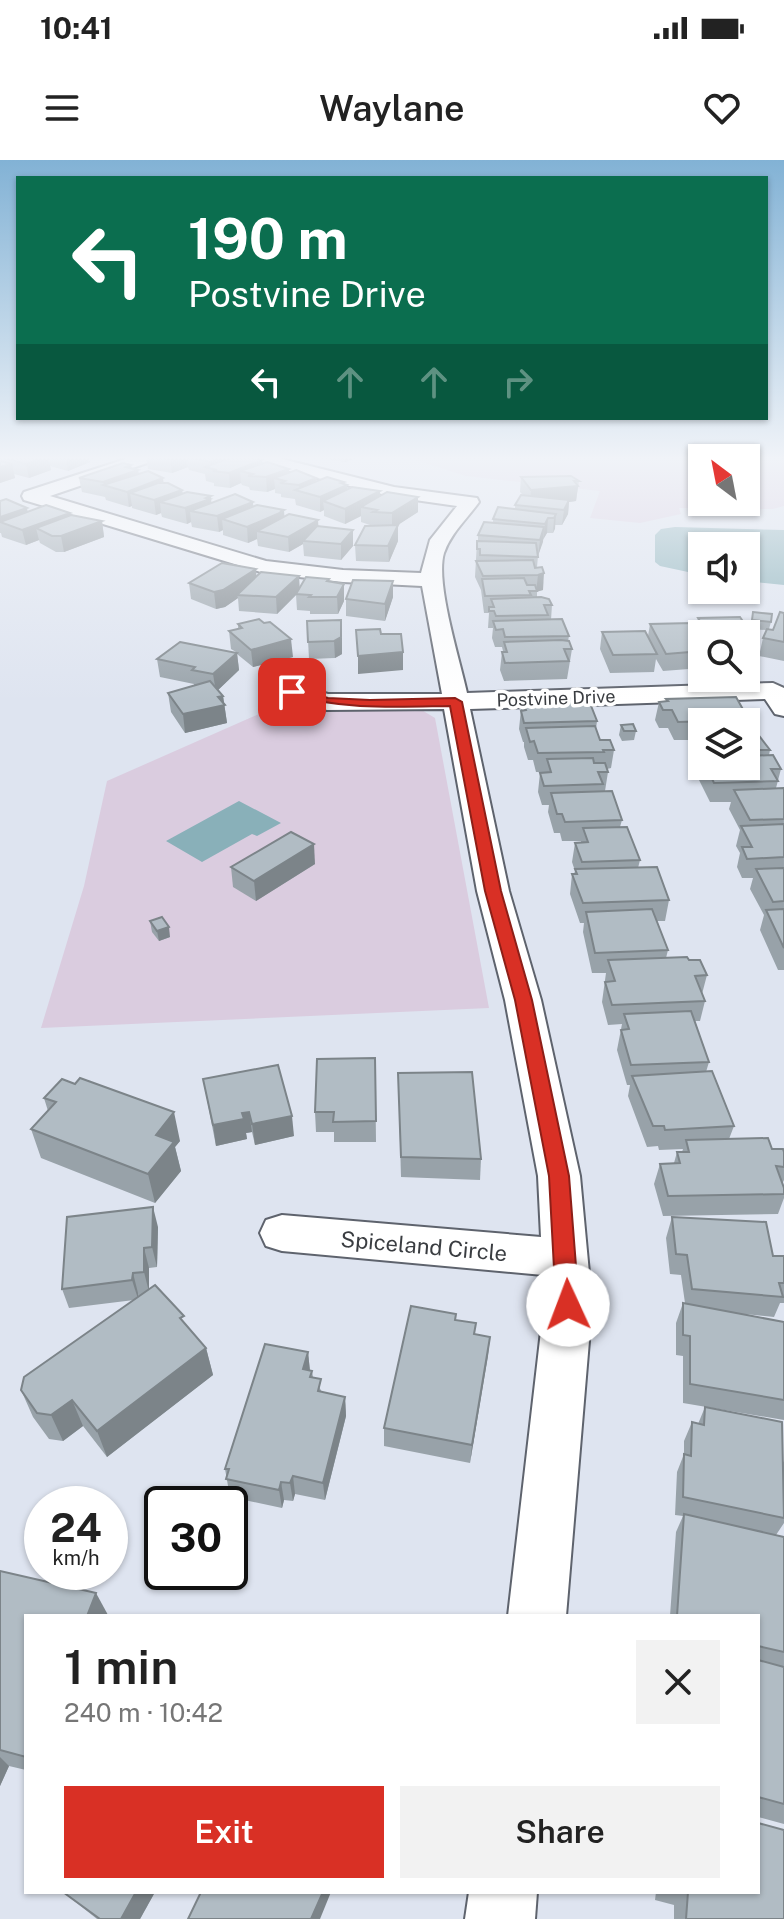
<!DOCTYPE html>
<html lang="en">
<head>
<meta charset="utf-8">
<style>
	:root { --surface:#fff; --page:#f2f2f2; --text:#222; --muted:#767676; --accent:#d93025 }
	body { margin:0; font-family:"Public Sans",sans-serif; background:var(--page); color:var(--text); height:100vh; display:flex; flex-direction:column; font-size:30px; white-space:nowrap }
	* { box-sizing:border-box; margin:0 }
	p { font-size:26px; color:var(--muted) }
	.icon { flex:none; width:44px; height:44px; fill:none; stroke:currentColor; stroke-width:2; stroke-linecap:round; stroke-linejoin:round }
	.map { position:relative; flex:1; overflow:hidden }
	.side { position:absolute; left:24px; top:1454px; width:736px; height:280px; display:flex; flex-direction:column; background:var(--surface); border-radius:0px; box-shadow:0 2px 6px #0004 }
	.side>* { flex:none }
	.banner { position:absolute; left:16px; top:16px; width:752px; height:244px; border-radius:0px; box-shadow:0 2px 6px #0004; background:#0b6e4f; color:#fff; overflow:hidden }
	.needle { width:52px; rotate:328deg }
	.controls { position:absolute; left:688px; top:284px; display:grid; gap:16px }
	.controls a { display:grid; place-items:center; width:72px; height:72px; border-radius:0px; background:var(--surface); box-shadow:0 2px 6px #0004; font-size:40px }
	.speed { position:absolute; left:24px; top:1326px; display:flex; gap:16px; font-size:40px; font-weight:700; text-align:center }
	.speed>* { display:grid; place-content:center; width:104px; height:104px; border-radius:50%; background:var(--surface); box-shadow:0 2px 6px #0004; line-height:1 }
	.speed small { font-size:20px; font-weight:400 }
	.speed .limit { border:4px solid #111; border-radius:12px; background:#fff; color:#111 }
	.pin { position:absolute; display:grid; place-items:center; width:68px; height:68px; color:#fff; margin:-34px; border-radius:16px; box-shadow:0 4px 12px #0006 }
	.me { position:absolute; width:88px; margin:-44px; rotate:358deg; stroke-linejoin:round; filter:drop-shadow(0 0 6px #0008) }
	.turn { display:flex; align-items:center; gap:28px; height:168px; padding:0 40px; font-size:36px }
	.turn .icon { width:104px; height:104px; stroke-width:2.5 }
	.turn b { display:block; font-size:56px; line-height:68px }
	.lanes { display:flex; align-items:center; height:76px; padding:0 40px; background:#0003; justify-content:center; gap:40px; direction:ltr }
	.lanes .off { opacity:.35 }
	.round { display:grid; place-items:center; flex:none; width:84px; height:84px; border-radius:0px; background:var(--page) }
	.head { display:flex; align-items:center; justify-content:space-between; height:136px; padding:0 40px }
	h1 { font-size:48px; font-weight:600; line-height:60px }
	.primary-button { display:flex; gap:16px; margin-top:auto; padding:16px 40px }
	.primary-button a { flex:1; height:92px; border-radius:0px; background:var(--accent); color:#fff; font-size:32px; font-weight:600; line-height:92px; text-align:center }
	.primary-button a+a { background:var(--page); color:var(--text) }
	.status { display:flex; justify-content:space-between; align-items:center; height:56px; padding:0 40px; background:var(--surface); direction:ltr }
	.status svg { height:22px; fill:currentColor }
	header { display:flex; justify-content:space-between; align-items:center; height:104px; padding:0 40px; background:var(--surface); font-size:36px; font-weight:600 }
	.map>svg:first-child { display:block }
	.green { fill:#daccdf; fill-rule:evenodd }
	.water { fill:#89b0b9 }
	.lines { fill:none; stroke-linecap:round; stroke-linejoin:round }
	.minor-casing { stroke:#5e636d; stroke-width:4 }
	.minor { fill:#fff; fill-rule:evenodd }
	.wall { fill:#98a2a9; fill-rule:evenodd }
	.shaded-wall { fill:#7c8489 }
	.building { fill:#b1bcc4; stroke:#7c8489; stroke-width:2 }
	.route { fill:#d93025; stroke:#8d1f18; stroke-width:2 }
	.labels { text-anchor:middle; dominant-baseline:central; stroke-width:7; stroke-linejoin:round; paint-order:stroke }
	.far-street-label { font-size:18px; fill:#3a3d41; stroke:#fff }
	.street-label { font-size:22px; fill:#3a3d41; stroke:#fff }
</style>
</head>
<body>
<div class="status"><b>10:41</b><svg viewBox="0 0 49 12"><path d="M0 12V9h3v3zM5 12V6h3v6zM10 12V3h3v9zM15 12V0h3v12zM26 1h20v11H26zM47 4h2v5h-2z"/></svg></div>
<header><svg class="icon" aria-label="menu" viewBox="0 0 24 24"><path d="M4 6h16M4 12h16M4 18h16"/></svg>Waylane<svg class="icon" aria-label="heart" viewBox="0 0 24 24"><path d="M12 20l-8-8c-3-5 5-10 8-4 3-6 11-1 8 4z"/></svg></header>
<div class="map">
<svg width="784" height="1759" viewBox="0 0 784 1759">
	<rect width="100%" height="100%" fill="#dee4f0"/>
	<g class="green">
		<path d="M 403,296 L 784,296 L 784,346 L 773,349 L 679,348 L 681,354 L 640,363 L 590,358 L 600,331 L 466,316 ZM 702,298 L 746,298 L 746,342 L 702,342 Z"/>
		<polygon points="420,549 435,558 489,848 41,868 84,726 107,621 268,550 291,553"/>
	</g>
	<g class="water">
		<polygon points="675,367 784,370 784,425 746,421 746,386 702,386 702,415 660,406 655,402 655,375 661,369"/>
		<polygon points="239,641 281,663 257,676 252,674 202,702 166,681"/>
	</g>
	<g class="lines">
		<defs>
			<g id="minor">
				<path d="M 135,296 L 159,296 L 156,300 L 50,336 L 266,401 L 343,410 L 421,413 L 430,380 L 457,346 L 394,337 L 245,300 L 242,296 L 270,296 L 394,327 L 477,338 L 479,342 C 467,359 451,373 444,393 C 435,423 460,500 467,533 L 773,523 L 784,528 L 784,556 L 775,554 L 765,539 L 470,549 L 509,731 L 541,840 L 580,1016 L 592,1145 L 566,1456 L 508,1456 L 544,1145 L 543,1115 L 282,1091 L 266,1086 L 260,1073 L 266,1060 L 282,1055 L 541,1077 L 538,1016 L 505,840 L 477,731 L 444,549 L 327,550 L 283,537 L 279,532 L 283,527 L 292,524 L 328,534 L 442,534 L 422,426 L 343,422 L 264,413 L 24,340 L 22,336 L 24,332 Z"/>
				<polygon points="469,1732 537,1732 535,1759 465,1759"/>
			</g>
		</defs>
		<use href="#minor" class="minor-casing"/>
		<use href="#minor" class="minor"/>
	</g>
	<g class="wall">
		<polygon points="0,296 88,296 90,302 68,311 50,306 51,310 29,318 14,314 15,318 0,323"/>
		<polygon points="146,296 234,296 289,309 289,312 317,322 344,322 344,324 347,325 347,329 380,331 380,336 418,337 418,352 397,365 398,381 389,402 356,401 355,385 373,366 361,362 361,356 345,364 324,356 324,350 320,352 296,345 295,339 281,337 281,334 275,333 275,329 267,332 250,330 249,327 242,325 241,323 230,328 214,326 214,323 206,321 205,314 189,310 188,307 172,313 148,309"/>
		<polygon points="320,296 361,296 345,302 320,298"/>
		<polygon points="131,305 132,308 138,310 139,314 182,330 183,334 212,343 253,347 318,367 353,370 353,386 341,400 304,396 303,384 289,392 258,386 257,379 248,383 223,375 223,370 219,372 192,367 191,362 187,364 162,357 161,353 156,355 132,348 132,346 129,347 106,340 105,337 82,332 79,318"/>
		<polygon points="521,317 579,321 576,341 569,342 568,354 562,365 555,365 553,373 547,373 543,379 538,396 537,407 543,430 537,431 537,438 552,445 551,460 569,476 568,481 572,489 567,519 504,521 500,510 502,492 503,491 502,487 495,487 492,478 493,468 488,468 489,453 484,453 481,430 475,417 477,381 478,381 478,375 493,363 493,359 515,349 515,345 523,335 520,332"/>
		<polygon points="0,341 28,352 70,353 70,356 102,361 104,377 64,392 56,392 40,383 39,380 26,385 2,377 1,373 0,373"/>
		<polygon points="256,409 256,417 299,416 299,428 329,419 329,421 344,424 344,441 338,454 310,454 310,451 297,450 296,435 277,454 239,451 238,438 225,447 216,449 191,439 189,423"/>
		<polygon points="393,437 385,461 346,456 346,439"/>
		<polygon points="753,452 771,462 769,469 773,470 784,453 784,501 759,496 763,478 766,470 750,469"/>
		<polygon points="740,457 756,481 752,498 746,498 746,474 702,474 702,491 695,491 702,491 702,508 663,511 656,499 654,512 610,513 600,489 602,472 645,471 648,476 650,464 692,463 696,470 698,458"/>
		<polygon points="341,460 342,494 335,498 309,499 307,461"/>
		<polygon points="238,464 293,497 253,507 237,494 239,510 218,530 223,536 227,563 185,573 171,552 168,533 194,526 194,524 160,517 157,499 236,492 231,489 229,471 238,469"/>
		<path d="M 666,539 L 749,560 L 748,565 L 770,590 L 769,595 L 781,609 L 776,628 L 784,628 L 784,810 L 778,810 L 760,770 L 764,755 L 750,729 L 753,718 L 742,718 L 737,707 L 740,693 L 736,686 L 740,670 L 729,649 L 731,642 L 710,642 L 697,616 L 701,598 L 694,584 L 695,580 L 674,580 L 668,568 L 659,568 L 655,560 L 659,542 L 666,542 ZM 702,562 L 746,562 L 746,606 L 702,606 Z"/>
		<polygon points="522,540 597,561 596,569 600,580 614,590 611,608 607,609 608,612 605,631 622,660 620,667 640,700 638,708 669,740 665,761 657,761 668,790 666,798 689,800 707,815 702,834 705,841 700,861 695,861 709,902 706,912 734,966 729,979 784,992 784,1020 782,1024 784,1028 784,1038 778,1054 663,1056 654,1024 660,1004 674,1003 677,992 682,992 683,989 659,990 658,986 647,987 628,936 630,925 627,925 617,890 622,864 608,865 602,842 606,813 592,813 583,772 584,763 580,763 570,734 572,714 574,714 575,711 572,702 575,683 581,682 581,681 562,681 560,673 554,673 548,652 549,645 542,645 538,632 540,613 545,612 536,612 533,600 528,600 524,587 524,582 523,582 519,569"/>
		<polygon points="621,565 636,571 634,580 622,581 619,575"/>
		<polygon points="315,704 256,741 233,727 231,707"/>
		<polygon points="150,761 170,777 159,781 152,772"/>
		<polygon points="375,898 376,982 334,982 334,972 316,972 315,952"/>
		<polygon points="398,913 481,999 480,1020 401,1017"/>
		<polygon points="203,919 294,976 255,985 252,972 246,973 247,979 216,986"/>
		<polygon points="44,938 180,981 175,987 181,1011 155,1043 41,998 31,969 48,951"/>
		<polygon points="672,1057 773,1096 784,1096 784,1143 780,1143 774,1157 745,1154 784,1162 784,1260 683,1243 683,1196 676,1195 676,1163 683,1143 685,1143 681,1115 670,1114 666,1078"/>
		<polygon points="158,1067 157,1107 149,1108 149,1130 186,1165 206,1188 213,1215 107,1297 83,1266 63,1281 49,1279 33,1257 21,1230 134,1140 69,1148 62,1129"/>
		<polygon points="455,1160 475,1174 490,1177 470,1303 384,1286 384,1268"/>
		<polygon points="308,1192 310,1211 312,1211 313,1217 322,1232 345,1237 346,1256 325,1340 295,1334 293,1341 284,1340 282,1348 230,1337 225,1309"/>
		<polygon points="705,1247 784,1302 784,1363 776,1375 784,1377 784,1664 758,1657 758,1456 670,1456 676,1372 683,1356 675,1355 677,1312 684,1294 684,1281 692,1262 698,1264"/>
		<polygon points="0,1411 108,1455 26,1456 26,1610 9,1606 0,1626"/>
		<polygon points="63,1732 155,1732 140,1759 97,1759"/>
		<polygon points="656,1732 758,1732 784,1759 674,1759 674,1745 655,1740"/>
	</g>
	<g class="shaded-wall">
		<polygon points="48,296 51,310 29,318 26,304"/>
		<polygon points="69,296 88,296 90,302 68,311 66,297"/>
		<polygon points="179,296 202,296 194,299 194,297 187,296 188,307 172,313 170,299"/>
		<polygon points="227,296 234,296 217,310 210,308 210,302"/>
		<polygon points="344,296 361,296 345,302"/>
		<polygon points="262,300 264,315 240,311 241,323 230,328 229,313"/>
		<polygon points="12,304 15,318 0,323 0,307"/>
		<polygon points="131,305 132,312 138,310 140,324 104,325 103,322 126,307"/>
		<polygon points="289,309 290,323 274,318 275,329 267,332 266,317"/>
		<polygon points="163,318 165,333 130,333 132,346 129,347 127,332"/>
		<polygon points="316,318 317,332 300,332 299,325"/>
		<polygon points="344,322 344,326 347,325 348,340 323,341 324,350 320,352 320,337"/>
		<polygon points="578,326 576,341 569,342 568,354 562,365 564,350 530,344 531,330"/>
		<polygon points="182,330 184,345 160,342 161,353 156,355 154,340"/>
		<polygon points="380,331 380,346 361,347 361,356 345,364 345,349"/>
		<polygon points="211,336 212,351 190,351 191,362 187,364 185,348"/>
		<polygon points="418,337 418,352 392,369 392,353"/>
		<polygon points="253,342 254,357 222,359 223,370 219,372 217,356"/>
		<polygon points="27,348 30,363 0,362 0,357"/>
		<polygon points="284,350 285,365 257,371 257,379 248,383 247,367"/>
		<polygon points="70,353 73,368 36,368 39,380 26,385 22,370"/>
		<polygon points="556,354 555,369 553,373 554,358"/>
		<polygon points="548,358 547,373 543,380 545,364"/>
		<polygon points="318,360 319,376 303,381 303,384 289,392 288,377"/>
		<polygon points="102,361 104,377 64,392 61,376"/>
		<polygon points="398,365 398,381 389,402 388,386"/>
		<polygon points="544,367 543,382 538,396 540,380"/>
		<polygon points="353,370 353,386 341,400 341,384"/>
		<polygon points="256,409 257,426 237,435 238,438 225,447 216,449 214,432"/>
		<polygon points="544,413 543,430 536,432 538,415"/>
		<polygon points="299,416 300,432 296,434 296,435 277,454 276,437"/>
		<polygon points="393,421 393,437 385,461 385,444"/>
		<polygon points="344,424 344,441 338,454 337,437"/>
		<polygon points="342,477 342,494 335,498 334,481"/>
		<polygon points="291,479 293,497 253,507 251,490"/>
		<polygon points="403,492 403,510 358,514 358,496"/>
		<polygon points="237,493 239,510 216,532 213,514"/>
		<polygon points="223,536 227,563 185,573 183,554 218,537"/>
		<polygon points="314,684 315,704 256,741 254,721"/>
		<polygon points="169,767 170,777 159,781 157,771"/>
		<polygon points="174,952 180,981 175,987 181,1011 155,1043 148,1014 156,975"/>
		<polygon points="249,952 252,972 246,973 247,979 216,986 213,965 242,953"/>
		<polygon points="292,956 294,976 255,985 252,964"/>
		<polygon points="153,1047 158,1067 157,1107 152,1087"/>
		<polygon points="144,1088 149,1108 149,1132 144,1112"/>
		<polygon points="133,1113 138,1133 138,1139 132,1120"/>
		<polygon points="490,1177 488,1196 470,1303 472,1285"/>
		<polygon points="206,1188 213,1215 107,1297 97,1271"/>
		<polygon points="308,1192 310,1212 303,1209"/>
		<polygon points="345,1237 346,1256 325,1340 323,1323"/>
		<polygon points="72,1240 83,1266 63,1281 51,1255"/>
		<polygon points="293,1316 295,1334 293,1341 290,1323"/>
		<polygon points="281,1322 284,1340 282,1348 279,1330"/>
		<polygon points="96,1433 108,1455 107,1456 87,1456"/>
		<polygon points="0,1597 9,1606 0,1626"/>
		<polygon points="136,1732 155,1732 140,1759 121,1759"/>
		<polygon points="323,1732 331,1732 320,1759 311,1759"/>
	</g>
	<g class="building">
		<polygon points="0,296 48,296 26,304 0,297"/>
		<polygon points="150,296 179,296 170,299"/>
		<polygon points="187,296 227,296 210,302"/>
		<polygon points="236,296 242,296 262,300 229,313 213,311 217,310 205,307"/>
		<polygon points="0,301 12,304 0,307"/>
		<polygon points="267,302 289,309 266,317 248,316 253,314 240,311"/>
		<polygon points="123,303 131,305 126,307 138,310 103,322 79,318"/>
		<polygon points="296,310 316,318 299,325 280,323 285,321 274,318"/>
		<polygon points="148,311 163,318 127,332 103,325"/>
		<polygon points="571,316 579,321 574,321 578,326 531,330 521,317"/>
		<polygon points="327,317 344,322 341,323 347,325 320,337 295,330"/>
		<polygon points="158,323 168,323 182,330 154,340 130,333"/>
		<polygon points="352,327 380,331 345,349 323,341"/>
		<polygon points="187,332 211,336 206,338 210,339 185,348 160,342"/>
		<polygon points="387,332 418,337 392,353 373,352 377,350 361,347"/>
		<polygon points="235,334 253,342 217,356 190,351"/>
		<polygon points="521,335 569,340 564,350 515,345"/>
		<polygon points="6,339 27,348 0,357 0,341"/>
		<polygon points="46,345 70,353 22,370 0,362"/>
		<polygon points="257,345 284,350 280,352 282,352 247,367 222,359"/>
		<polygon points="498,347 556,354 554,358 548,358 545,364 493,359"/>
		<polygon points="289,354 318,360 288,377 257,371"/>
		<polygon points="71,355 102,361 61,376 52,376 36,368"/>
		<polygon points="484,362 544,367 540,380 478,375"/>
		<polygon points="398,365 388,386 355,385 365,366"/>
		<polygon points="317,366 353,370 341,384 303,381"/>
		<polygon points="477,381 536,383 538,397 480,395 480,389 477,389"/>
		<polygon points="533,400 535,408 542,407 544,413 538,415 483,416 476,401"/>
		<polygon points="222,403 256,409 223,430 214,432 189,423"/>
		<polygon points="261,412 299,416 276,437 237,435"/>
		<polygon points="306,417 329,419 327,421 344,424 337,437 309,437 311,435 296,434"/>
		<polygon points="524,418 527,425 535,425 537,431 529,431 531,435 485,436 482,419"/>
		<polygon points="353,420 393,421 385,444 346,439"/>
		<polygon points="541,437 549,439 552,445 544,445 548,455 496,456 494,451 489,451 489,447 494,447 491,439"/>
		<polygon points="753,452 772,454 771,462 752,460"/>
		<polygon points="780,452 784,453 784,482 763,478 767,469 773,470"/>
		<polygon points="740,457 756,481 746,481 746,474 708,474 698,458"/>
		<polygon points="259,459 264,463 270,462 291,479 251,490 229,471 242,468 238,464"/>
		<polygon points="562,459 569,476 505,477 503,469 496,470 493,461"/>
		<polygon points="341,460 341,477 334,481 308,482 307,461"/>
		<polygon points="692,463 702,480 702,491 666,494 650,464"/>
		<polygon points="380,469 381,474 401,474 403,492 358,496 356,470"/>
		<polygon points="645,471 657,494 613,495 602,472"/>
		<polygon points="561,480 569,481 572,489 564,489 569,501 505,503 502,492 507,492 504,482"/>
		<polygon points="180,482 237,493 213,514 192,510 195,507 157,499"/>
		<polygon points="210,521 223,536 218,537 225,545 183,554 168,533"/>
		<polygon points="736,537 749,560 678,562 672,550 663,550 659,542 668,541 666,539"/>
		<polygon points="588,538 597,561 524,563 521,551 526,550 522,540"/>
		<polygon points="633,564 636,571 624,571 621,565"/>
		<polygon points="750,564 770,590 746,590 746,565"/>
		<polygon points="595,566 600,580 610,580 614,590 603,590 604,592 538,593 534,581 530,582 526,568"/>
		<polygon points="773,595 781,609 771,609 778,621 714,623 706,606 746,606 746,596"/>
		<polygon points="593,598 594,603 605,603 608,612 598,612 603,624 544,626 540,613 551,612 547,599"/>
		<polygon points="784,628 784,659 750,660 734,630"/>
		<polygon points="612,631 622,660 565,662 562,654 557,654 551,633"/>
		<polygon points="784,664 784,697 747,699 742,687 752,687 741,666"/>
		<polygon points="627,667 640,700 582,702 575,683 588,682 583,668"/>
		<polygon points="291,672 314,684 254,721 231,707"/>
		<polygon points="657,707 669,740 583,743 572,714 577,714 575,709"/>
		<polygon points="784,708 784,741 773,742 756,709"/>
		<polygon points="652,749 668,790 595,793 586,752"/>
		<polygon points="784,749 784,788 766,750"/>
		<polygon points="162,757 169,767 157,771 150,761"/>
		<polygon points="687,797 689,800 700,800 707,815 695,816 705,841 612,845 605,822 615,821 608,800"/>
		<polygon points="691,851 709,902 631,905 621,870 629,869 624,854"/>
		<polygon points="375,898 376,961 333,962 334,952 315,952 317,899"/>
		<polygon points="278,905 292,956 252,964 249,952 242,953 244,959 213,965 203,919"/>
		<polygon points="712,911 734,966 665,970 664,966 653,966 632,916"/>
		<polygon points="472,912 481,999 401,997 398,913"/>
		<polygon points="80,918 174,952 156,975 174,982 148,1014 31,969 56,942 44,938 62,919 75,924"/>
		<polygon points="768,978 772,989 783,989 784,992 784,1007 776,1006 784,1028 784,1034 668,1036 660,1004 680,1003 677,992 689,992 686,980"/>
		<polygon points="153,1047 152,1087 144,1088 144,1112 133,1113 132,1120 62,1129 67,1057"/>
		<polygon points="672,1057 766,1062 773,1096 784,1096 784,1123 779,1123 783,1137 692,1129 687,1095 676,1094"/>
		<polygon points="155,1125 184,1156 180,1158 206,1188 97,1271 72,1240 51,1255 37,1253 21,1230 24,1217"/>
		<polygon points="683,1143 784,1162 784,1240 690,1224 690,1176 683,1175"/>
		<polygon points="411,1146 456,1154 455,1160 476,1163 474,1174 490,1177 472,1285 384,1268"/>
		<polygon points="265,1184 308,1192 303,1209 312,1211 310,1217 321,1219 318,1231 345,1237 323,1323 293,1316 290,1323 281,1322 279,1330 226,1319 229,1309 225,1309"/>
		<polygon points="705,1247 782,1262 784,1358 683,1337 684,1294 691,1296 692,1262 704,1265"/>
		<polygon points="684,1354 784,1377 784,1492 758,1486 758,1456 677,1456"/>
		<polygon points="0,1411 96,1433 87,1456 26,1456 26,1597 0,1590"/>
		<polygon points="758,1500 784,1507 784,1644 758,1637"/>
		<polygon points="758,1663 784,1670 784,1759 686,1759 688,1732 686,1732 758,1732"/>
		<polygon points="63,1732 136,1732 121,1759 100,1759"/>
		<polygon points="201,1732 323,1732 311,1759 188,1759"/>
	</g>
	<linearGradient id="sky" x2="0" y2="1"><stop stop-color="#82b2d5"/><stop offset="0.55" stop-color="#f0f3f8"/><stop offset="1" stop-color="#f0f3f8" stop-opacity="0"/></linearGradient>
	<rect width="784" height="542" fill="url(#sky)"/>
	<path class="route" d="M 292,528 L 328,538 L 370,540 L 455,538 L 462,542 L 501,731 L 532,840 L 569,1016 L 579,1145 L 576,1152 L 568,1155 L 560,1152 L 556,1145 L 549,1016 L 515,840 L 485,731 L 450,546 C 392,547 344,550 288,534 L 288,529 Z"/>
	<g class="labels">
		<g class="far-street-label">
			<text transform="translate(556 538) rotate(-2)">Postvine Drive</text>
		</g>
		<g class="street-label">
			<text transform="translate(424 1086) rotate(5)">Spiceland Circle</text>
		</g>
	</g>
</svg>
<div class="controls">
<a><svg class="needle" viewBox="-14 -14 28 28"><path d="M0-13l5 13h-10z" fill="#e53935"/><path d="M0 13l5-13h-10z" fill="#767676"/></svg></a>
<a><svg class="icon" aria-label="sound" viewBox="0 0 24 24"><path d="M4 9h4l5-4v14l-5-4H4zM17 9q2 3 0 6"/></svg></a>
<a><svg class="icon" aria-label="search" viewBox="0 0 24 24"><circle cx="10" cy="10" r="6"/><path d="M15 15l6 6"/></svg></a>
<a><svg class="icon" aria-label="layers" viewBox="0 0 24 24"><path d="M12 4l9 5-9 5-9-5zM3 14l9 5 9-5"/></svg></a>
</div>
<div class="speed"><div>24<small>km/h</small></div><div class="limit">30</div></div>
<div class="pin" style="left:292px;top:532px;background:#d93025"><svg class="icon" aria-label="arrive" viewBox="0 0 24 24"><path d="M6 21V4h12l-3 4 3 4H6"/></svg></div>
<svg class="me" style="left:568px;top:1145px" viewBox="-20 -20 40 40"><circle r="19" fill="#fff"/><path d="M0-13L10 11 0 6-10 11z" fill="#d93025"/></svg>
<div class="banner">
<div class="turn"><svg class="icon" aria-label="left" viewBox="0 0 24 24"><path d="M17 20v-9H6M10 6l-5 5 5 5"/></svg><div><b>190 m</b>Postvine Drive</div></div>
<div class="lanes"><svg class="icon" aria-label="left" viewBox="0 0 24 24"><path d="M17 20v-9H6M10 6l-5 5 5 5"/></svg><svg class="icon off" aria-label="ahead" viewBox="0 0 24 24"><path d="M12 20V5M6 11l6-6 6 6"/></svg><svg class="icon off" aria-label="ahead" viewBox="0 0 24 24"><path d="M12 20V5M6 11l6-6 6 6"/></svg><svg class="icon off" aria-label="right" viewBox="0 0 24 24"><path d="M7 20v-9h11M14 6l5 5-5 5"/></svg></div>
</div>
<section class="side">
<div class="head"><div><h1>1 min</h1><p>240 m · 10:42</p></div><a class="round"><svg class="icon" aria-label="close" viewBox="0 0 24 24"><path d="M6 6l12 12M18 6L6 18"/></svg></a></div>
<div class="primary-button"><a>Exit</a><a>Share</a></div>
</section>
</div>
</body>
</html>
